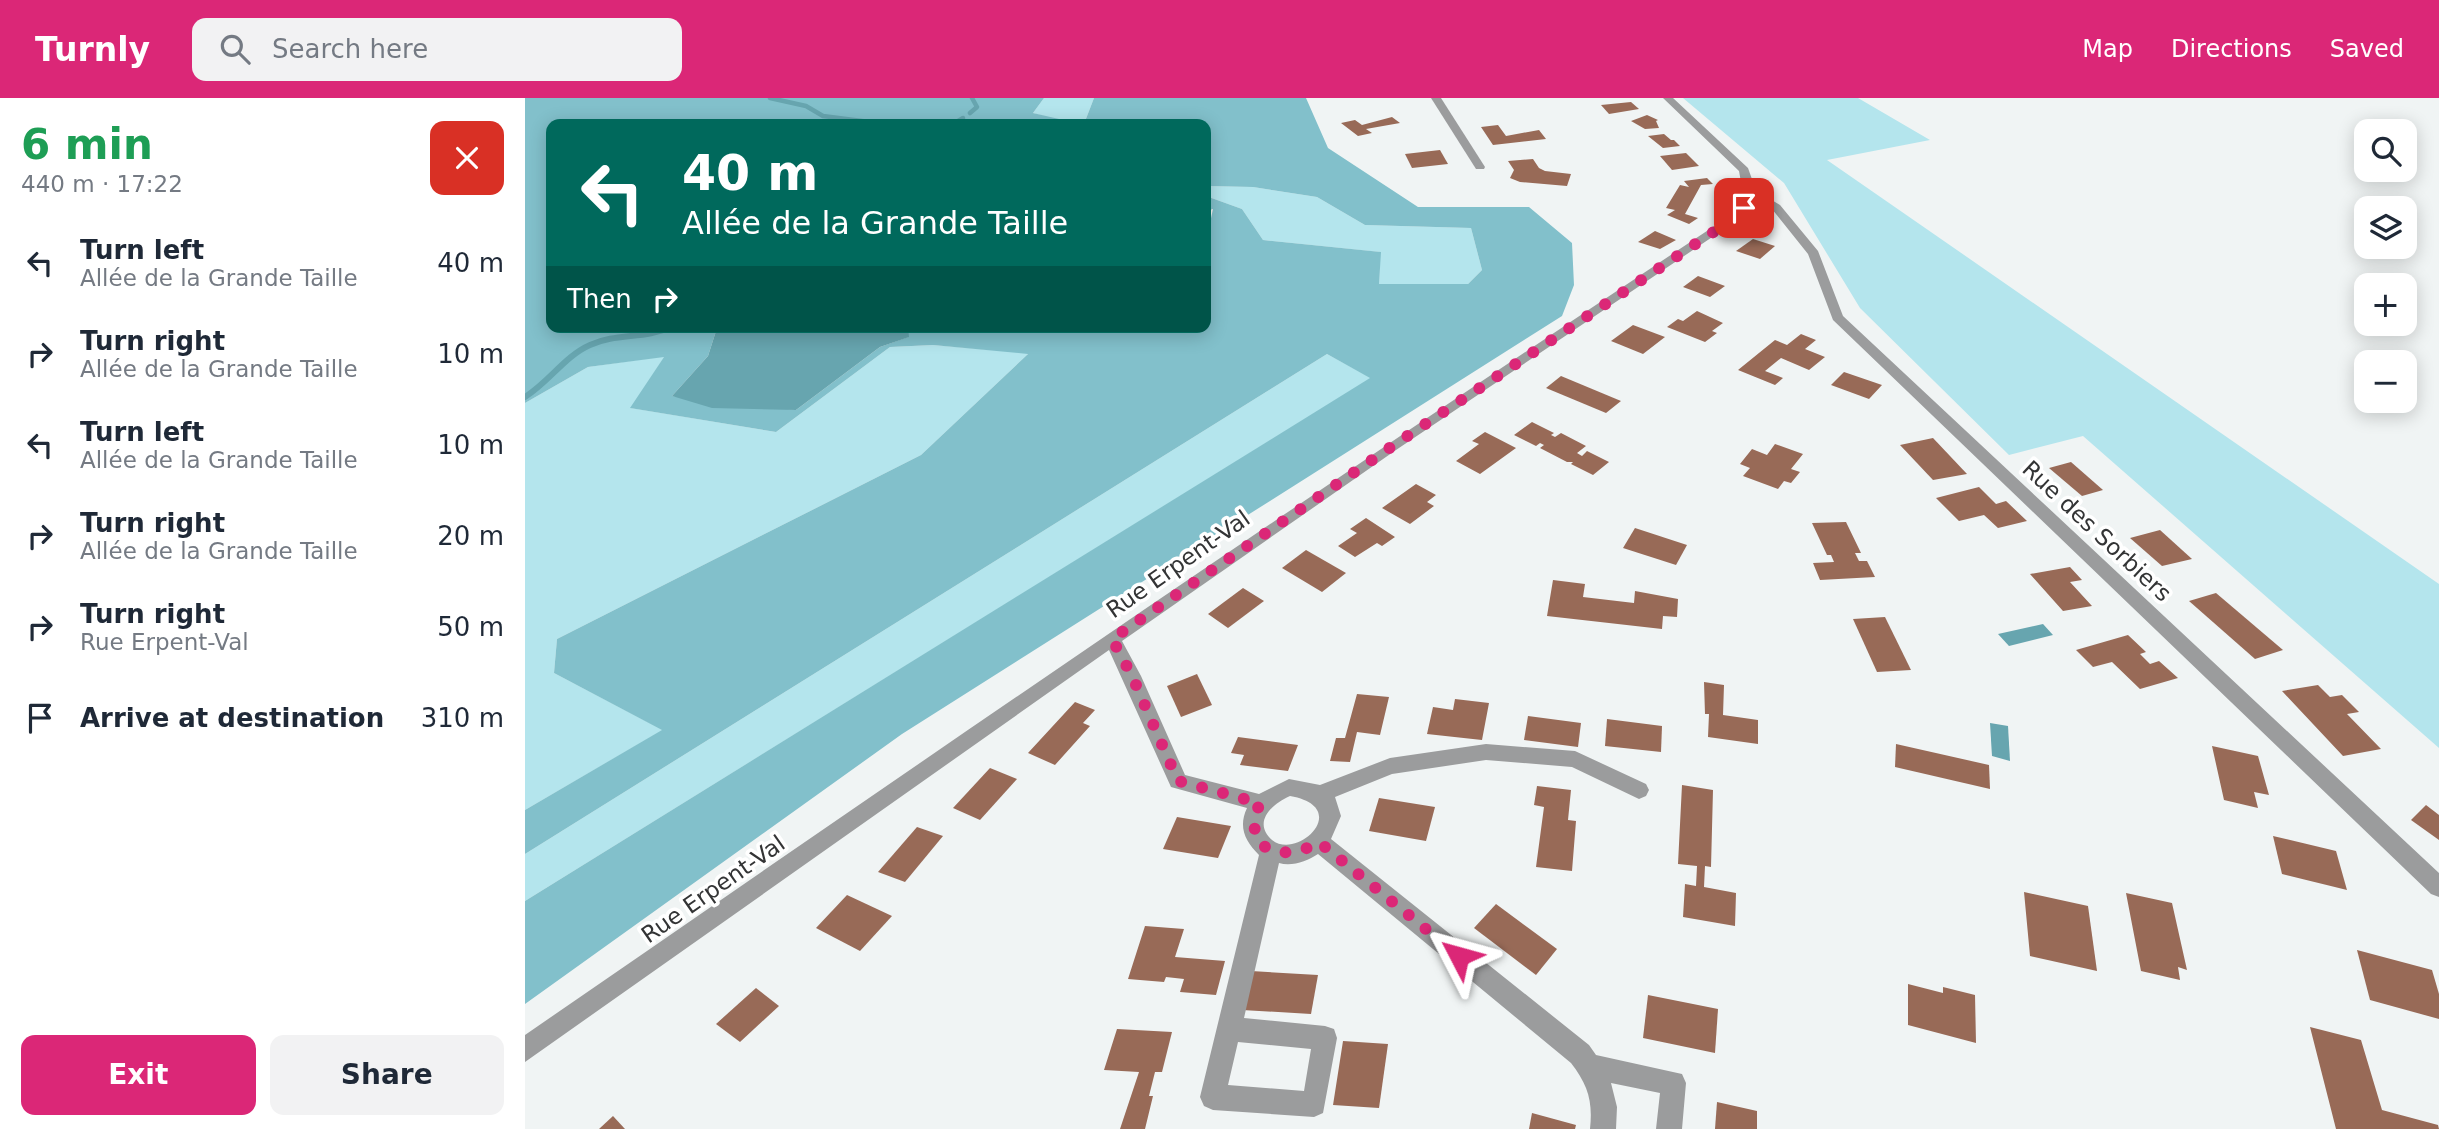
<!DOCTYPE html>
<html lang="en">
<head>
<meta charset="utf-8">
<style>
	:root { --surface:#fff; --page:#f2f2f3; --text:#1f2937; --muted:#747a83; --accent:#db2777 }
	body { margin:0; font-family:"DejaVu Sans",sans-serif; background:var(--page); color:var(--text); height:100vh; display:flex; flex-direction:column; font-size:26px; white-space:nowrap }
	* { box-sizing:border-box; margin:0 }
	p { font-size:23px; color:var(--muted) }
	.icon { flex:none; width:38px; height:38px; fill:none; stroke:currentColor; stroke-width:2; stroke-linecap:round; stroke-linejoin:round }
	.map { position:relative; flex:1; overflow:hidden }
	.details { display:flex; flex-direction:column; background:var(--surface); width:525px }
	.details>* { flex:none }
	.hud { position:absolute; left:21px; top:21px; width:665px; height:214px; border-radius:14px; box-shadow:0 4px 18px #0003; background:#00695c; color:#fff; overflow:hidden }
	.tools { position:absolute; left:1829px; top:21px; display:grid; gap:14px }
	.tools a { display:grid; place-items:center; width:63px; height:63px; border-radius:14px; background:var(--surface); box-shadow:0 4px 18px #0003; font-size:35px }
	.pin { position:absolute; display:grid; place-items:center; width:60px; height:60px; color:#fff; margin:-30px; border-radius:14px; box-shadow:0 4px 10px #0006 }
	.me { position:absolute; width:77px; margin:-38px; rotate:309deg; stroke-linejoin:round; filter:drop-shadow(0 0 5px #0008) }
	.turn { display:flex; align-items:center; gap:24px; height:147px; padding:0 21px; font-size:32px }
	.turn .icon { width:91px; height:91px; stroke-width:2.5 }
	.turn b { display:block; font-size:49px; line-height:60px }
	.then { display:flex; align-items:center; height:66px; padding:0 21px; background:#0003; gap:14px; font-size:26px }
	.round { display:grid; place-items:center; flex:none; width:74px; height:74px; border-radius:14px; background:var(--page) }
	.headline { display:flex; align-items:center; justify-content:space-between; height:119px; padding:0 21px }
	h1 { font-size:42px; font-weight:800; line-height:52px; color:#1e9e55 }
	.action { display:flex; gap:14px; margin-top:auto; padding:14px 21px }
	.action a { flex:1; height:80px; border-radius:14px; background:var(--accent); color:#fff; font-size:28px; font-weight:800; line-height:80px; text-align:center }
	.action a+a { background:var(--page); color:var(--text) }
	ul { padding:0; list-style:none }
	li { display:flex; align-items:center; gap:21px; height:91px; padding:0 21px }
	li div { flex:1 }
	li b { display:block; font-size:26px }
	li em { font-style:normal }
	header { display:flex; align-items:center; gap:42px; box-sizing:border-box; height:98px; padding:0 35px; background:var(--accent); color:#fff }
	header strong { font-size:33px }
	nav { display:flex; gap:38px; margin-inline-start:auto; font-size:24px }
	.search { width:490px; height:63px; background:var(--page); display:flex; align-items:center; gap:18px; box-sizing:border-box; padding:0 24px; border-radius:14px; color:var(--muted); font-size:26px }
	main { display:flex; flex:1; min-height:0 }
	.map>svg:first-child { display:block }
	.green { fill:#b4e5ed }
	.forest { fill:#82c0cb }
	.water { fill:#67a5af }
	.lines { fill:none; stroke-linecap:round; stroke-linejoin:round }
	.stream-far1 { stroke:#67a5af; stroke-width:4.5 }
	.stream { stroke:#67a5af; stroke-width:6 }
	.building { fill:#986a57 }
	.minor { fill:#9b9c9d; fill-rule:evenodd }
	.route { stroke:#db2777; stroke-width:12; stroke-dasharray:0 21.6 }
	.labels { text-anchor:middle; dominant-baseline:central; stroke-width:7; stroke-linejoin:round; paint-order:stroke }
	.street-label { font-size:23px; fill:#333435; stroke:#fff }
</style>
</head>
<body>
<header>
<strong>Turnly</strong>
<div class="search"><svg class="icon" aria-label="search" viewBox="0 0 24 24"><circle cx="10" cy="10" r="6"/><path d="M15 15l6 6"/></svg>Search here</div>
<nav><a>Map</a><a>Directions</a><a>Saved</a></nav>
</header>
<main>
<section class="details">
<div class="headline"><div><h1>6 min</h1><p>440 m · 17:22</p></div><a class="round" style="background:#d93025;color:#fff"><svg class="icon" aria-label="close" viewBox="0 0 24 24"><path d="M6 6l12 12M18 6L6 18"/></svg></a></div>
<ul>
<li><svg class="icon" aria-label="left" viewBox="0 0 24 24"><path d="M17 20v-9H6M10 6l-5 5 5 5"/></svg><div><b>Turn left</b><p>Allée de la Grande Taille</p></div><em>40 m</em></li>
<li><svg class="icon" aria-label="right" viewBox="0 0 24 24"><path d="M7 20v-9h11M14 6l5 5-5 5"/></svg><div><b>Turn right</b><p>Allée de la Grande Taille</p></div><em>10 m</em></li>
<li><svg class="icon" aria-label="left" viewBox="0 0 24 24"><path d="M17 20v-9H6M10 6l-5 5 5 5"/></svg><div><b>Turn left</b><p>Allée de la Grande Taille</p></div><em>10 m</em></li>
<li><svg class="icon" aria-label="right" viewBox="0 0 24 24"><path d="M7 20v-9h11M14 6l5 5-5 5"/></svg><div><b>Turn right</b><p>Allée de la Grande Taille</p></div><em>20 m</em></li>
<li><svg class="icon" aria-label="right" viewBox="0 0 24 24"><path d="M7 20v-9h11M14 6l5 5-5 5"/></svg><div><b>Turn right</b><p>Rue Erpent-Val</p></div><em>50 m</em></li>
<li><svg class="icon" aria-label="arrive" viewBox="0 0 24 24"><path d="M6 21V4h12l-3 4 3 4H6"/></svg><div><b>Arrive at destination</b></div><em>310 m</em></li>
</ul>
<div class="action"><a>Exit</a><a>Share</a></div>
</section>
<div class="map">
<svg width="1914" height="1031" viewBox="0 0 1914 1031">
	<rect width="100%" height="100%" fill="#f0f4f4"/>
	<g class="green">
		<polygon points="519,0 569,0 559,26 545,26 508,15"/>
		<polygon points="1158,0 1333,0 1405,42 1302,62 1914,486 1914,650 1558,338 1484,357 1335,210 1259,85"/>
		<polygon points="681,88 728,89 792,99 840,127 946,130 957,172 943,186 854,186 855,154 738,142 717,111 681,98"/>
		<polygon points="408,247 504,255 396,357 32,541 29,575 138,632 0,712 0,305 63,269 140,258 106,310 251,334 365,249"/>
		<polygon points="802,256 846,280 0,803 0,756"/>
	</g>
	<polygon class="forest" points="0,0 519,0 508,15 547,24 545,26 26,26 26,229 198,229 191,233 183,258 147,298 271,312 355,249 383,239 383,229 681,229 681,131 683,134 688,111 681,113 681,98 717,111 738,142 856,154 854,186 943,186 957,172 946,130 840,127 792,99 728,89 681,88 681,26 559,26 569,0 781,0 803,50 893,109 1004,109 1047,145 1049,187 1037,218 377,636 0,906 0,803 845,280 802,256 0,756 0,712 137,632 29,575 32,541 396,357 503,256 408,247 365,249 251,334 105,310 139,259 63,269 0,305"/>
	<g class="water">
		<polygon points="198,229 383,229 384,239 355,249 271,312 187,310 147,298 183,258 191,233"/>
		<polygon points="1518,526 1528,537 1484,548 1473,536"/>
		<polygon points="1465,625 1483,628 1485,663 1467,658"/>
	</g>
	<g class="lines">
		<g class="stream-far1">
			<polyline points="245,0 281,8 298,18 360,26"/>
			<polyline points="445,15 452,9 447,0"/>
			<polyline points="428,26 438,20"/>
		</g>
		<path class="stream" d="M 0,299 C 24,284 40,258 65,247 C 91,235 120,241 146,229"/>
	</g>
	<g class="building">
		<polygon points="1106,4 1114,11 1084,16 1076,7"/>
		<polygon points="1122,17 1133,22 1131,23 1134,30 1120,31 1106,23"/>
		<polygon points="867,19 875,25 841,31 847,35 833,38 816,25 830,22 837,27"/>
		<polygon points="973,27 981,38 1014,32 1021,41 968,47 956,29"/>
		<polygon points="1139,36 1146,42 1149,42 1155,48 1138,50 1123,38"/>
		<polygon points="915,52 923,66 887,70 880,56"/>
		<polygon points="1161,55 1174,68 1147,72 1135,58"/>
		<polygon points="1008,61 1014,70 1020,73 1046,76 1042,88 995,84 985,80 989,72 983,63"/>
		<polygon points="1182,80 1188,86 1176,87 1160,116 1173,120 1164,126 1142,117 1150,112 1141,110 1155,87 1164,89 1159,83"/>
		<polygon points="1130,133 1151,142 1135,151 1113,144"/>
		<polygon points="1228,141 1250,148 1235,161 1211,153"/>
		<polygon points="1173,178 1200,188 1185,199 1158,189"/>
		<polygon points="1172,213 1198,225 1187,233 1192,235 1180,244 1142,229 1153,221 1158,223"/>
		<polygon points="1108,227 1140,239 1118,256 1086,243"/>
		<polygon points="1276,236 1291,242 1280,251 1300,259 1284,272 1256,260 1240,273 1258,280 1250,287 1213,272 1250,242 1262,247"/>
		<polygon points="1319,274 1357,287 1344,301 1306,287"/>
		<polygon points="1036,278 1096,303 1081,315 1021,290"/>
		<polygon points="1007,324 1029,335 1026,337 1030,339 1036,335 1061,348 1052,355 1057,358 1062,353 1084,364 1068,377 1046,366 1048,364 1042,364 1015,350 1019,347 1015,345 1011,348 989,337"/>
		<polygon points="960,334 991,350 955,376 931,363 954,346 947,343"/>
		<polygon points="1408,340 1442,376 1408,382 1375,347"/>
		<polygon points="1250,346 1278,356 1266,371 1275,374 1266,385 1259,383 1253,391 1218,378 1225,370 1215,366 1227,351 1242,357"/>
		<polygon points="1546,364 1578,392 1557,398 1524,370"/>
		<polygon points="891,386 911,397 902,404 909,408 885,426 857,410"/>
		<polygon points="1454,389 1471,406 1481,403 1502,423 1473,430 1459,417 1434,423 1411,400"/>
		<polygon points="841,420 870,439 857,448 852,445 830,459 813,448 832,435 825,431"/>
		<polygon points="1321,424 1336,455 1330,455 1334,463 1342,463 1350,479 1295,482 1288,465 1309,464 1306,457 1302,457 1287,425"/>
		<polygon points="1110,430 1162,447 1151,467 1098,450"/>
		<polygon points="1635,432 1667,461 1637,468 1605,440"/>
		<polygon points="781,452 821,475 797,494 757,470"/>
		<polygon points="1545,469 1557,482 1545,484 1567,508 1538,513 1505,476"/>
		<polygon points="1028,482 1060,486 1058,499 1109,505 1110,493 1153,501 1152,519 1138,518 1137,531 1022,518"/>
		<polygon points="718,490 739,503 703,530 683,516"/>
		<polygon points="1691,495 1758,552 1730,561 1664,503"/>
		<polygon points="1360,519 1386,572 1352,574 1328,521"/>
		<polygon points="1603,537 1621,554 1615,556 1625,566 1634,563 1653,580 1615,591 1587,564 1568,569 1551,552"/>
		<polygon points="672,576 687,607 656,619 642,588"/>
		<polygon points="1179,584 1199,587 1198,617 1233,622 1233,646 1183,639 1184,616 1180,616"/>
		<polygon points="1793,587 1805,599 1817,597 1834,614 1822,616 1856,651 1818,658 1757,593"/>
		<polygon points="832,596 864,599 855,637 832,634 825,664 805,663 811,640 820,640"/>
		<polygon points="930,601 964,605 957,642 902,636 908,609 928,612"/>
		<polygon points="550,604 570,612 558,625 565,628 530,667 503,655"/>
		<polygon points="1003,618 1056,625 1053,649 999,642"/>
		<polygon points="1082,621 1137,628 1136,654 1080,648"/>
		<polygon points="713,639 773,647 763,673 715,667 719,657 706,655"/>
		<polygon points="1371,646 1464,667 1465,691 1370,669"/>
		<polygon points="1687,648 1733,658 1744,697 1729,694 1733,710 1699,702"/>
		<polygon points="465,670 492,681 455,722 428,710"/>
		<polygon points="1157,687 1188,692 1186,769 1180,768 1179,789 1211,795 1210,828 1158,819 1160,786 1171,788 1172,768 1153,766"/>
		<polygon points="1012,688 1046,692 1043,722 1051,723 1047,773 1011,769 1019,709 1009,707"/>
		<polygon points="854,700 910,709 901,743 844,733"/>
		<polygon points="1901,707 1914,717 1914,742 1886,722"/>
		<polygon points="652,719 706,728 693,760 638,751"/>
		<polygon points="392,729 418,738 380,784 353,774"/>
		<polygon points="1748,738 1811,753 1822,792 1757,776"/>
		<polygon points="1499,794 1563,808 1572,873 1505,858"/>
		<polygon points="1601,795 1647,805 1662,872 1653,869 1655,882 1616,873"/>
		<polygon points="322,797 367,818 335,853 291,830"/>
		<polygon points="971,806 1032,851 1011,877 949,830"/>
		<polygon points="620,828 659,831 650,859 700,863 691,897 655,894 659,881 641,879 639,884 603,881"/>
		<polygon points="1832,852 1907,872 1914,896 1914,921 1845,902"/>
		<polygon points="726,873 793,877 786,916 717,912"/>
		<polygon points="1383,886 1418,895 1418,889 1450,897 1451,945 1383,927"/>
		<polygon points="231,890 254,908 215,944 191,926"/>
		<polygon points="1123,897 1193,911 1190,955 1118,940"/>
		<polygon points="1785,929 1836,942 1857,1012 1913,1027 1914,1031 1811,1031"/>
		<polygon points="592,931 647,934 637,974 630,974 624,998 628,998 620,1031 595,1031 614,974 579,972"/>
		<polygon points="818,943 863,946 854,1010 808,1007"/>
		<polygon points="1192,1004 1232,1013 1232,1031 1190,1031"/>
		<polygon points="1007,1015 1051,1027 1050,1031 1004,1031"/>
		<polygon points="88,1018 100,1031 74,1031"/>
	</g>
	<g class="lines">
		<g class="minor">
			<polygon points="906,0 916,0 960,69 959,71 951,71"/>
			<path d="M 1138,0 L 1148,0 L 1223,70 L 1228,84 L 1228,98 L 1245,101 L 1255,107 L 1293,153 L 1318,218 L 1914,775 L 1914,799 L 1906,796 L 1308,222 L 1283,156 L 1247,111 L 1227,104 L 1217,119 L 871,352 L 597,543 L 616,578 L 660,677 L 734,696 L 764,681 L 795,687 L 865,660 L 961,646 L 1050,653 L 1121,686 L 1124,692 L 1121,698 L 1114,701 L 1047,669 L 961,662 L 867,676 L 810,699 L 816,718 L 806,741 L 1064,947 L 1071,957 L 1157,976 L 1161,985 L 1157,1031 L 1131,1031 L 1135,995 L 1086,985 L 1092,1009 L 1091,1031 L 1065,1031 C 1068,1003 1063,987 1046,965 L 793,756 C 782,763 767,769 754,765 L 719,920 L 800,928 L 809,931 L 812,940 L 798,1015 L 789,1019 L 688,1012 L 679,1008 L 675,999 L 734,757 C 720,743 713,729 722,710 L 646,689 L 584,552 L 0,964 L 0,937 C 401,660 803,384 1209,115 L 1218,95 L 1214,73 ZM 765,698 C 828,709 773,763 747,742 C 727,724 747,706 765,698 ZM 713,944 L 786,951 L 779,993 L 703,987 Z"/>
		</g>
	</g>
	<g class="lines">
		<path class="route" d="M 934,858 L 794,744 C 758,766 714,753 735,705 L 653,683 L 607,578 L 587,541 L 866,349 L 1199,127 L 1219,110"/>
	</g>
	<g class="labels">
		<g class="street-label">
			<text transform="translate(1572 433) rotate(43)">Rue des Sorbiers</text>
			<text transform="translate(653 466) rotate(-35)">Rue Erpent-Val</text>
			<text transform="translate(188 791) rotate(-35)">Rue Erpent-Val</text>
		</g>
	</g>
</svg>
<div class="tools">
<a><svg class="icon" aria-label="search" viewBox="0 0 24 24"><circle cx="10" cy="10" r="6"/><path d="M15 15l6 6"/></svg></a>
<a><svg class="icon" aria-label="layers" viewBox="0 0 24 24"><path d="M12 4l9 5-9 5-9-5zM3 14l9 5 9-5"/></svg></a>
<a>+</a>
<a>−</a>
</div>
<div class="pin" style="left:1219px;top:110px;background:#d93025"><svg class="icon" aria-label="arrive" viewBox="0 0 24 24"><path d="M6 21V4h12l-3 4 3 4H6"/></svg></div>
<svg class="me" style="left:934px;top:858px" viewBox="-20 -20 40 40"><path d="M0-17L14 15 0 8-14 15z" fill="#db2777" stroke="#fff" stroke-width="4"/></svg>
<div class="hud">
<div class="turn"><svg class="icon" aria-label="left" viewBox="0 0 24 24"><path d="M17 20v-9H6M10 6l-5 5 5 5"/></svg><div><b>40 m</b>Allée de la Grande Taille</div></div>
<div class="then">Then<svg class="icon" aria-label="right" viewBox="0 0 24 24"><path d="M7 20v-9h11M14 6l5 5-5 5"/></svg></div>
</div>
</div>
</main>
</body>
</html>
